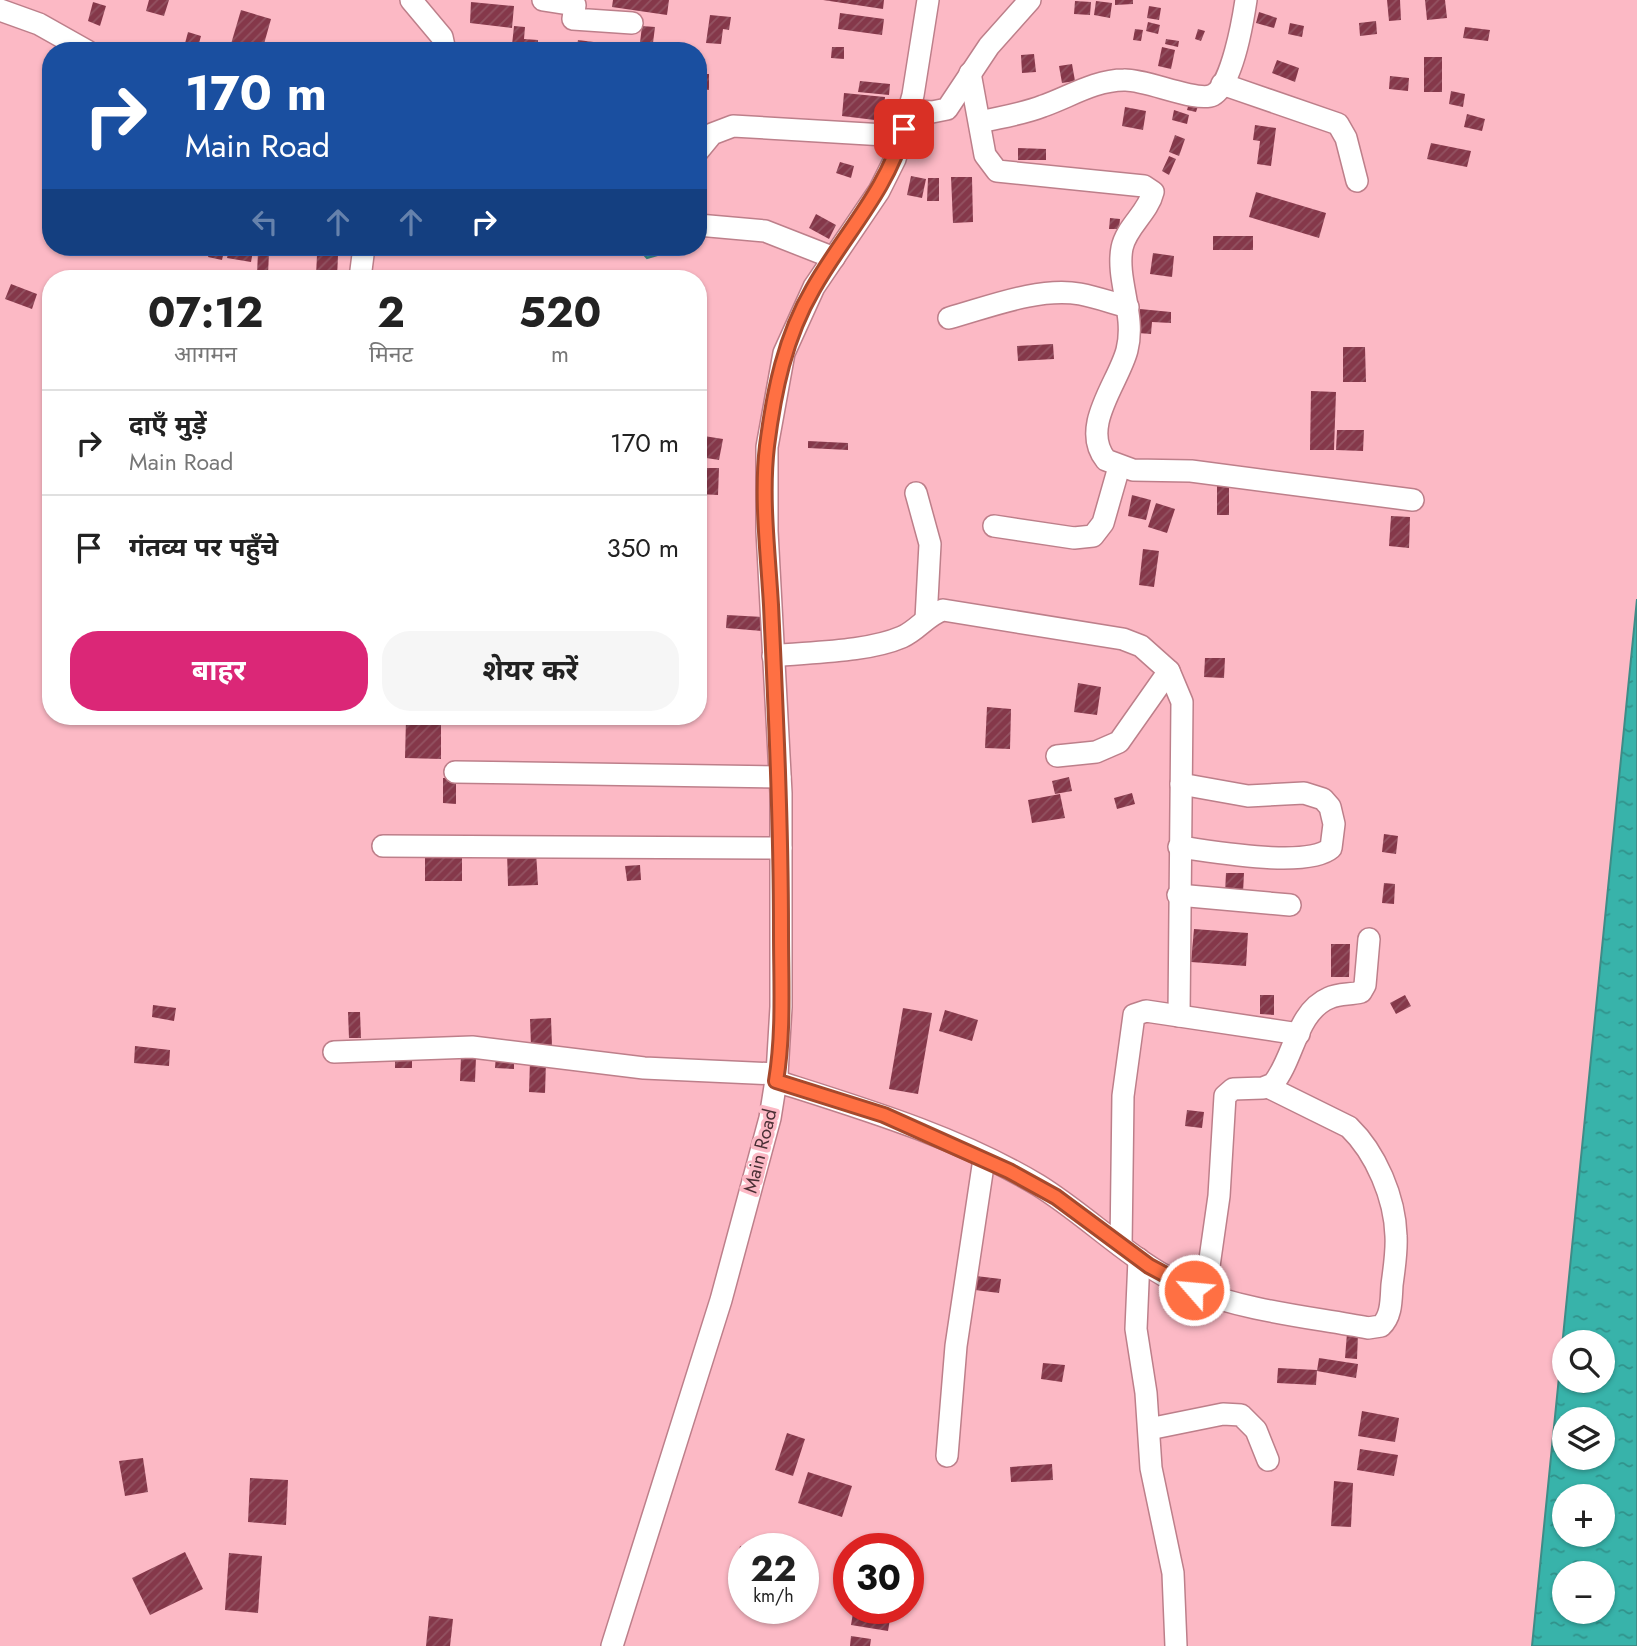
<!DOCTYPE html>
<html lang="hi">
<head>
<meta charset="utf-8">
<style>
	:root { --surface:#fff; --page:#f6f6f6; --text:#222; --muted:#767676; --line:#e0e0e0; --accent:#db2777 }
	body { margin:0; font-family:Jost,"Noto Sans Devanagari",sans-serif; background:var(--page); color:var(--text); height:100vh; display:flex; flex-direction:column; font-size:26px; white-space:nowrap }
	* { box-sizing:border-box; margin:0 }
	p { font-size:23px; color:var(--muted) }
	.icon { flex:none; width:38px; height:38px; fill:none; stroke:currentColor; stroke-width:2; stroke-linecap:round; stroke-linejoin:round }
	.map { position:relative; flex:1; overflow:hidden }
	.details { position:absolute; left:42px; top:270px; width:665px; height:455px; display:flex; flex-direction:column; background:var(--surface); border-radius:28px; box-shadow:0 2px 5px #0004 }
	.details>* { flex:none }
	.top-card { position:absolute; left:42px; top:42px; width:665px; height:214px; border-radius:28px; box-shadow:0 2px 5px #0004; background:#1a4fa0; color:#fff; overflow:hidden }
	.controls { position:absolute; left:1552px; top:1330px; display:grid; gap:14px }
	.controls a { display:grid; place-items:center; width:63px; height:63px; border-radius:50%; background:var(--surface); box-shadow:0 2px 5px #0004; font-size:35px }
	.speed { position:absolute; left:728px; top:1533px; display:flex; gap:14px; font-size:35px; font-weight:700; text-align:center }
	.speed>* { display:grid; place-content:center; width:91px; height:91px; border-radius:50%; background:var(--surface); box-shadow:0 2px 5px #0004; line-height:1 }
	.speed small { font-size:18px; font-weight:400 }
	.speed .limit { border:10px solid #d22; background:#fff; color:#111 }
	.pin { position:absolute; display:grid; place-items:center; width:60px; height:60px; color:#fff; margin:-30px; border-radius:14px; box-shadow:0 4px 10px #0006 }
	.me { position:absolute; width:77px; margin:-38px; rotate:297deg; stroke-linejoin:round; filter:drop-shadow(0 0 5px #0008) }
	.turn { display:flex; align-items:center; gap:24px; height:147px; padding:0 28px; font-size:32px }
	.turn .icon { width:91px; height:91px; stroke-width:2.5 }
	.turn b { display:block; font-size:49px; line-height:60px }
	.lanes { display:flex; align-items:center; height:66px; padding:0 28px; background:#0003; justify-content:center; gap:35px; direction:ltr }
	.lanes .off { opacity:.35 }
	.eta { display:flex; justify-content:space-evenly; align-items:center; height:119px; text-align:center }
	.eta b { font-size:42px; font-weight:700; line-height:49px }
	.button { display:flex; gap:14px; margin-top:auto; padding:14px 28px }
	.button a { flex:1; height:80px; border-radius:28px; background:var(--accent); color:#fff; font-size:28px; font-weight:700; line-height:80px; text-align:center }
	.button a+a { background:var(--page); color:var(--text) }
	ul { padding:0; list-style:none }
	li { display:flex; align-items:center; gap:21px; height:105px; padding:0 28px; border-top:2px solid var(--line) }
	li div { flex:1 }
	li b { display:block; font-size:26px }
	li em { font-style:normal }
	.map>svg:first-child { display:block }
	.water { fill:url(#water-ripples); stroke:#3e8c87; stroke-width:2; fill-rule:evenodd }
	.building { fill:url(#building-hatch) }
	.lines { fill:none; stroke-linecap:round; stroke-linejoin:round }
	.minor-casing { stroke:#bd7f8a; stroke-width:24 }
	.minor { stroke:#fff; stroke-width:21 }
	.route-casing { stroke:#a6492c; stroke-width:18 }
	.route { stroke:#ff7043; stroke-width:12 }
	.labels { text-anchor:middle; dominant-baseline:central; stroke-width:7; stroke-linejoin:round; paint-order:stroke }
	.street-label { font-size:19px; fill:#4b3035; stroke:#fcb9c5 }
</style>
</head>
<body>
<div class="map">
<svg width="1637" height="1646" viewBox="0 0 1637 1646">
	<defs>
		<pattern id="water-ripples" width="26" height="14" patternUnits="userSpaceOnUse" patternTransform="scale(1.75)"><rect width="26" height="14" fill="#38b3aa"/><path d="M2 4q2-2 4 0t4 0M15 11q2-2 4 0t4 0" fill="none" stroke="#31928b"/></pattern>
		<pattern id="building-hatch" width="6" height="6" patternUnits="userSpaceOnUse" patternTransform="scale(1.75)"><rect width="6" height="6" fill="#85384a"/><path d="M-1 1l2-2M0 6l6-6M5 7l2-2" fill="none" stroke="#935362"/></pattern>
	</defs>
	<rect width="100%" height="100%" fill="#fcb9c5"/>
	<g class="water">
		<polygon points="637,247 662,247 658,255 647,258"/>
		<path d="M 1637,599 L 1637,1646 L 1532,1646 ZM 1564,1342 L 1603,1342 L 1603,1381 L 1564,1381 ZM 1564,1419 L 1603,1419 L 1603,1458 L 1564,1458 ZM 1564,1496 L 1603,1496 L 1603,1535 L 1564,1535 ZM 1564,1573 L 1603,1573 L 1603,1612 L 1564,1612 Z"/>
	</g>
	<g class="building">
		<polygon points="149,0 169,0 164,16 146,11"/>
		<polygon points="613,0 669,0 667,15 612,7"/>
		<polygon points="823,0 884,0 883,9"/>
		<polygon points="1115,0 1133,0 1133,4 1115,5"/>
		<polygon points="1387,0 1400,0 1401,20 1389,21"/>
		<polygon points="1425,0 1445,0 1447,18 1427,20"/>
		<polygon points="1075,1 1091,2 1090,15 1074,14"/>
		<polygon points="1096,1 1112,3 1110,18 1094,15"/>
		<polygon points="93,2 106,6 100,26 88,21"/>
		<polygon points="471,2 514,6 512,28 470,23"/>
		<polygon points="1149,6 1161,8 1159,20 1147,18"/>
		<polygon points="241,10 271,19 262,51 231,44"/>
		<polygon points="1259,12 1277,18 1274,28 1256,23"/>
		<polygon points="840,13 884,19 882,35 838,29"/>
		<polygon points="710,15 731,17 729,30 723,29 721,44 706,43"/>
		<polygon points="1376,21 1377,34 1360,36 1359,23"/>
		<polygon points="1148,22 1160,25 1158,34 1146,31"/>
		<polygon points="1290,23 1304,26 1302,37 1288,34"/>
		<polygon points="514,26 525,27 524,39 538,40 538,48 512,45"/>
		<polygon points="642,26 655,27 652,51 639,51"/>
		<polygon points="1465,27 1490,30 1488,41 1463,38"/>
		<polygon points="1135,29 1143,30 1141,41 1133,40"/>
		<polygon points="1198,29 1205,31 1201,41 1195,39"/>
		<polygon points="188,32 201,36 197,51 183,51"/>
		<polygon points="1166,39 1179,41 1178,47 1165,44"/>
		<polygon points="578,40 625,46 625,51 576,51"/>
		<polygon points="495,44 510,45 510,51 494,51"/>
		<polygon points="832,47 844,47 844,59 831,58"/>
		<polygon points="1162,47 1175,50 1171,69 1158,66"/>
		<polygon points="1034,54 1036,72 1022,73 1021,55"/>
		<rect x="1424" y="57" width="18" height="35"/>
		<polygon points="1277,60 1299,68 1295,82 1272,73"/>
		<polygon points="1072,64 1075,81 1062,83 1059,66"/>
		<polygon points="698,74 709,74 709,90 698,89"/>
		<polygon points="1390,76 1409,78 1408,91 1389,89"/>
		<polygon points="860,81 890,84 889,95 858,92"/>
		<polygon points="1451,91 1465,94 1463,107 1449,104"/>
		<polygon points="844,93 885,97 883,121 842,116"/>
		<polygon points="1189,103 1198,106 1196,112 1187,110"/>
		<polygon points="1125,107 1146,111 1143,130 1122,126"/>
		<polygon points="1174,110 1189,115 1187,124 1172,120"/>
		<polygon points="1467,114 1485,119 1482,131 1464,127"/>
		<polygon points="1255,125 1276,128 1271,166 1257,164 1260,141 1253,140"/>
		<polygon points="1175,135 1185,139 1179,156 1169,152"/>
		<polygon points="1431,143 1471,151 1467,167 1427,159"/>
		<polygon points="1018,148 1046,149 1046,160 1018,160"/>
		<polygon points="1169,156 1176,159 1169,175 1162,171"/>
		<polygon points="840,162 854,166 851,178 836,173"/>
		<polygon points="911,176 926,179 922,198 907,195"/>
		<polygon points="951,177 972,177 973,222 953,223"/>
		<polygon points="928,178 939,178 939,201 927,201"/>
		<polygon points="1256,192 1326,213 1319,238 1249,217"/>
		<polygon points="816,214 836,225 829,239 809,228"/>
		<polygon points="1110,218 1120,219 1119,229 1109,229"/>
		<rect x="1213" y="236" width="40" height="14"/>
		<polygon points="211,247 225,247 222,260 208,257"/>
		<polygon points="229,247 253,251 251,262 227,258"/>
		<polygon points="276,247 290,247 290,255 276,253"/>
		<polygon points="319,247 336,247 336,251 319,250"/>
		<polygon points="258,252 269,252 268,275 257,274"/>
		<polygon points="1153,253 1174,256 1172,277 1150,274"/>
		<polygon points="317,255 338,256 337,277 316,276"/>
		<polygon points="11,284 37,294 32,309 5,299"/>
		<polygon points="1140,309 1171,312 1171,323 1152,322 1151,334 1138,333"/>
		<polygon points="1053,344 1054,359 1018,361 1017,346"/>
		<polygon points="1343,347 1365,347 1366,382 1343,382"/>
		<polygon points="1311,391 1336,392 1334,450 1310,450"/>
		<polygon points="1337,430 1364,430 1363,451 1336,450"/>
		<polygon points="704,436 723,439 719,460 700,457"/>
		<polygon points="808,441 848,443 848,450 808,448"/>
		<polygon points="699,468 719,468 718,495 698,494"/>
		<rect x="1217" y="486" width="12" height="29"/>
		<polygon points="1132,495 1151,500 1146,520 1128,516"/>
		<polygon points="1156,503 1175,509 1167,533 1148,527"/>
		<polygon points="1391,516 1410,517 1409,548 1389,546"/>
		<polygon points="1143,549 1159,551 1154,587 1139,585"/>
		<polygon points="727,615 763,617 762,631 726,628"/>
		<polygon points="1205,658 1225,658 1224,678 1204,677"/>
		<polygon points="1078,683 1101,687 1097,715 1074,712"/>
		<polygon points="987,707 1011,709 1010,749 985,748"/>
		<polygon points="406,719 441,720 441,759 405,758"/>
		<polygon points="1069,777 1072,791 1055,794 1052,781"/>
		<polygon points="443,778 456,778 456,804 443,803"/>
		<polygon points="1132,793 1135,804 1117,809 1114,798"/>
		<polygon points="1060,794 1065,818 1032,823 1028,800"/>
		<polygon points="1384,834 1398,836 1396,854 1382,852"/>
		<rect x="425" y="851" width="37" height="30"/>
		<polygon points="536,851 538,885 508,886 507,852"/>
		<polygon points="640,865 641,880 627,881 625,866"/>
		<polygon points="1226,873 1244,873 1243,893 1225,893"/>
		<polygon points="1384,883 1395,884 1394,904 1382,903"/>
		<polygon points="1194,929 1248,933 1246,966 1191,962"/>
		<polygon points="1331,944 1350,944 1349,977 1331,977"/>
		<polygon points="1260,995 1274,995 1274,1015 1260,1014"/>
		<polygon points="1405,995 1411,1006 1396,1014 1390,1003"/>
		<polygon points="153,1005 176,1008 174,1021 152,1017"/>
		<polygon points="903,1008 932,1013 918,1094 889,1089"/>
		<polygon points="945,1010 978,1020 972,1041 939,1031"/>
		<polygon points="348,1012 360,1012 361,1038 349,1038"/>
		<polygon points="551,1018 552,1046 531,1047 530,1019"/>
		<polygon points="135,1046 170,1050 169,1066 134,1063"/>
		<rect x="395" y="1052" width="17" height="16"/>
		<polygon points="496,1055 514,1056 514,1069 495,1068"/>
		<polygon points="461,1056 476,1057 475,1082 460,1081"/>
		<polygon points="530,1060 546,1061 545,1093 529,1092"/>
		<polygon points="1187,1110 1204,1112 1202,1128 1185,1126"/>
		<polygon points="976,1276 1001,1279 999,1293 975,1290"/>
		<polygon points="1347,1333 1358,1334 1357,1359 1345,1358"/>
		<polygon points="1319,1358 1358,1364 1356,1378 1317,1371"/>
		<polygon points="1043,1363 1065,1365 1062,1382 1041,1379"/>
		<polygon points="1278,1368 1317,1370 1316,1385 1277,1383"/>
		<polygon points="1362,1411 1399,1418 1395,1442 1358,1436"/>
		<polygon points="787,1433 805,1439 793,1476 775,1470"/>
		<polygon points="1360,1449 1398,1455 1394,1476 1357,1470"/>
		<polygon points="143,1458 148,1492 125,1496 119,1461"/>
		<polygon points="1052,1464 1053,1480 1011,1482 1010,1467"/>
		<polygon points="808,1472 852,1486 842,1517 798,1503"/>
		<polygon points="250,1478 288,1480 286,1525 248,1522"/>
		<polygon points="1334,1481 1353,1483 1351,1527 1331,1526"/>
		<polygon points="740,1546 744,1547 744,1578 734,1576"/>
		<polygon points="185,1552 203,1589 150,1615 132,1578"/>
		<polygon points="229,1553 262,1556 258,1613 225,1610"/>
		<polygon points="853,1613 890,1619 888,1631 851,1625"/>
		<polygon points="429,1616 453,1619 450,1646 426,1646"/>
		<polygon points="851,1636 871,1639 870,1646 850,1646"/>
	</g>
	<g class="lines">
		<defs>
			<g id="minor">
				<polyline points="411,0 442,37 445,51"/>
				<polyline points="543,0 575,5 573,19 632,23"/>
				<polyline points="0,10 39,24 87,51"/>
				<path d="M 970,73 L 985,155 L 997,171 L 1144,186 L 1153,192 C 1148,213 1126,227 1122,248 C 1116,280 1136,315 1127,350 C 1119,382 1079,427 1106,460 L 1133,470 L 1191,471 L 1413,500"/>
				<polyline points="1222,84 1338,124 1346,138 1357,181"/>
				<polyline points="909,110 932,112 947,109 989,46 1030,0"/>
				<path d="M 980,122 C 1001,117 1023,114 1043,106 C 1069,97 1095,80 1124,80 C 1146,79 1197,103 1213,95 C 1232,85 1243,20 1246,0"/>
				<polyline points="698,151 712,134 733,126 902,136"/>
				<polyline points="698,225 765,231 834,258"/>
				<polyline points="360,278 364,247"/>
				<path d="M 949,318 C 989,307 1038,287 1080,294 C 1096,297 1113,303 1128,307"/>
				<polyline points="916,493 930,544 926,619"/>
				<polyline points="994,526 1074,538 1093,536 1103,523 1119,467"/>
				<path d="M 773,656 C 812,652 867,652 902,637 C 918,630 927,615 943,610 L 1123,639 L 1141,646 L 1169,671 L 1182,702 L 1179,1016"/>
				<polyline points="1057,756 1096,752 1119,742 1169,671"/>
				<polyline points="455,772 780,777"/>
				<polyline points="383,846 781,848"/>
				<path d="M 1179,847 C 1211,851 1307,869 1331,848 L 1334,824 L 1330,807 L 1323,799 L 1304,793 L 1248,796 L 1181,784"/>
				<polyline points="1178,895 1290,905"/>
				<polyline points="334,1052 472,1047 644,1068 777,1074"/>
				<path d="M 776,1081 C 864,1109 958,1137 1038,1185 C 1090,1217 1134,1265 1191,1289 C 1246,1311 1310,1317 1368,1328 L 1381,1326 C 1392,1316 1391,1299 1392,1285 C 1394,1269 1397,1252 1396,1236 C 1395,1198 1376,1153 1349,1127 L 1268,1087"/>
				<polyline points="1121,1246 1123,1096 1134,1015 1146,1011 1299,1034"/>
				<polyline points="1139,1259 1136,1329 1146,1393 1151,1468 1173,1573 1176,1646"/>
				<path d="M 1205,1294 L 1219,1196 L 1225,1096 L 1233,1089 L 1263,1088 L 1273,1084 C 1294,1059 1296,1012 1329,998 C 1339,993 1350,995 1361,992 L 1365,985 L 1369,939"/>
				<polyline points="1149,1429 1223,1414 1241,1415 1256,1430 1268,1460"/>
				<polyline points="947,1456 956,1346 984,1159"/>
				<polyline points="612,1646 721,1300 770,1118 777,1074 781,1007 781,793 767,531 767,447 784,353 814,287 879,191 895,159 913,95 928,0"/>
			</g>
		</defs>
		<use href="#minor" class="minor-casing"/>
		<use href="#minor" class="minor"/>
	</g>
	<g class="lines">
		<defs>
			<path id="route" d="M 904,129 C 887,191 844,234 813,289 C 785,337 774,391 767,446 C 761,497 768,553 771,605 C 776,714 781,823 781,933 C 781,982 784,1033 776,1081 L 884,1115 L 1009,1171 L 1056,1197 L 1149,1266 L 1194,1290"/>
		</defs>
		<use href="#route" class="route-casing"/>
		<use href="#route" class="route"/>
	</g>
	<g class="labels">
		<g class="street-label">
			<text transform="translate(760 1151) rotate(-76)">Main Road</text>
		</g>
	</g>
</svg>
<div class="controls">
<a><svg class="icon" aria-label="search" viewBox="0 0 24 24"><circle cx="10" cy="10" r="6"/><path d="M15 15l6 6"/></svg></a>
<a><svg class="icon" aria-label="layers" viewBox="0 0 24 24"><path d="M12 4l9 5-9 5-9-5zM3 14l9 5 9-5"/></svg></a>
<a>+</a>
<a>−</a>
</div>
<div class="speed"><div>22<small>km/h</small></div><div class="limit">30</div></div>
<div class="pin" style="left:904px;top:129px;background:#d93025"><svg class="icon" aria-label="arrive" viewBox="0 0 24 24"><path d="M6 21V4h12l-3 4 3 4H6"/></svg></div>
<svg class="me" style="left:1194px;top:1290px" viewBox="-20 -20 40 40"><circle r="17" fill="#ff7043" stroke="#fff" stroke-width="3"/><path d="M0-11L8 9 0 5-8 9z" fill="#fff"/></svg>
<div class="top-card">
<div class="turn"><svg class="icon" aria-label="right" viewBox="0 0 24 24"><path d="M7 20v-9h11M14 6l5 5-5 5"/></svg><div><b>170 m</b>Main Road</div></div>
<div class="lanes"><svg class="icon off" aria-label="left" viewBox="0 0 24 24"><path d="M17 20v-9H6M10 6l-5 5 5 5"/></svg><svg class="icon off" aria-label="ahead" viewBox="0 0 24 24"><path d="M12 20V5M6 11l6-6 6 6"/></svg><svg class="icon off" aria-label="ahead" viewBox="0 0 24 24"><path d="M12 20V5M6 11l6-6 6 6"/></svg><svg class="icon" aria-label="right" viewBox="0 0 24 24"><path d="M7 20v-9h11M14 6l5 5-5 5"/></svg></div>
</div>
<section class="details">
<div class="eta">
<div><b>07:12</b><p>आगमन</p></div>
<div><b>2</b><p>मिनट</p></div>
<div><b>520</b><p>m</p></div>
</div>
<ul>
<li><svg class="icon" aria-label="right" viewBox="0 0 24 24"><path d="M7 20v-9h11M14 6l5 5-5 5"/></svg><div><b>दाएँ मुड़ें</b><p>Main Road</p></div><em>170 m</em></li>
<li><svg class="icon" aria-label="arrive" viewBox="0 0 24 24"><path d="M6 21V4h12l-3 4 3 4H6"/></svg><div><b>गंतव्य पर पहुँचे</b></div><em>350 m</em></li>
</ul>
<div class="button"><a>बाहर</a><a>शेयर करें</a></div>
</section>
</div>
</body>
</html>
